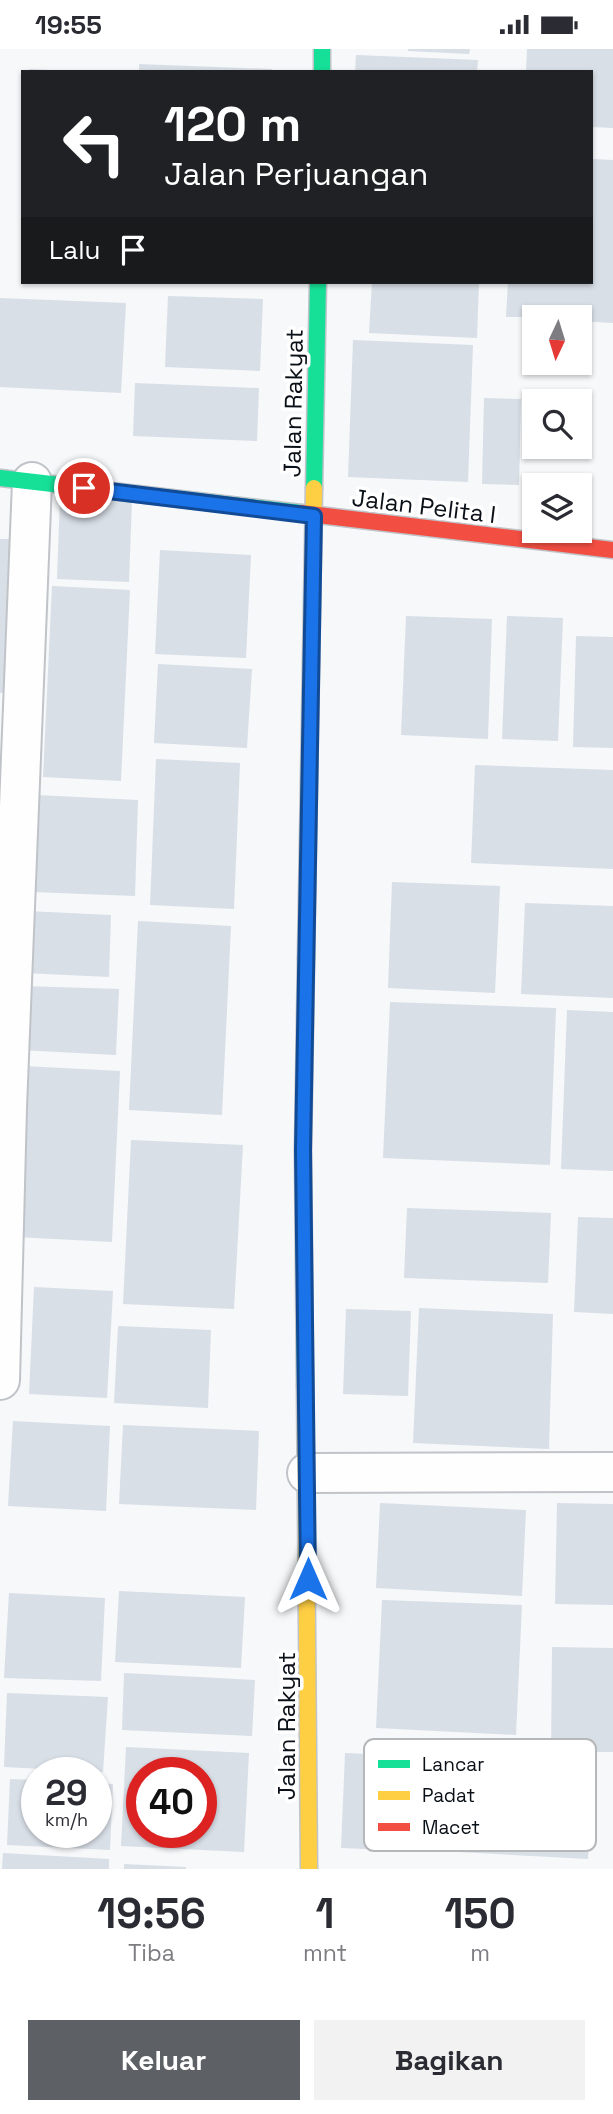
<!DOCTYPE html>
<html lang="id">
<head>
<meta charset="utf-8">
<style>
	:root { --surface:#fff; --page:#f2f2f3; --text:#2b2b33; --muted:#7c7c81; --accent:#5d6166 }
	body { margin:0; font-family:"Space Grotesk",sans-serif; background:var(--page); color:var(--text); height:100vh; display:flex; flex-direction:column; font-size:26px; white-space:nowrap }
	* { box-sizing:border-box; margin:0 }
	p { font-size:23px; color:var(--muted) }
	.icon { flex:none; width:38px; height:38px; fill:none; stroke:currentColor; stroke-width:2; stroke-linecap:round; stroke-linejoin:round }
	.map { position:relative; height:1820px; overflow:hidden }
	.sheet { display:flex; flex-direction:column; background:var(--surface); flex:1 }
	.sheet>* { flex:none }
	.hud { position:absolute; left:21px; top:21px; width:572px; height:214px; border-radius:0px; box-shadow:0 2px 5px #0004; background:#202124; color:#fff; overflow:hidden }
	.needle { width:46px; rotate:184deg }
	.buttons { position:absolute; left:522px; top:256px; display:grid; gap:14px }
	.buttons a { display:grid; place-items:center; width:70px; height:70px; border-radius:0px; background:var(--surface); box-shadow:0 2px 5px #0004; font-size:35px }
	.speed { position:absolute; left:21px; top:1708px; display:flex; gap:14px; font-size:35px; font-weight:700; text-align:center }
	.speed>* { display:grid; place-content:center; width:91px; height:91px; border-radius:50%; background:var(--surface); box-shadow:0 2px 5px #0004; line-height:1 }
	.speed small { font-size:18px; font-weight:400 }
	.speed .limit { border:10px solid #d22; background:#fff; color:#111 }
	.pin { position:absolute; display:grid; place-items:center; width:60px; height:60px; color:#fff; margin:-30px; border:4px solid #fff; border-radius:50%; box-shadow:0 2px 7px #0007 }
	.me { position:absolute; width:77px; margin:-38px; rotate:0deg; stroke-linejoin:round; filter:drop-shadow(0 0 5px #0008) }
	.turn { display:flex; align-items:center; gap:24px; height:147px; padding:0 28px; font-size:32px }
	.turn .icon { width:91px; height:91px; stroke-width:2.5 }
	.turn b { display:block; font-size:49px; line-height:60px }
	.then { display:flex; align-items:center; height:66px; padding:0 28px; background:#0003; gap:14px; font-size:26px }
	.eta { display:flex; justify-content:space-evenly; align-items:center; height:119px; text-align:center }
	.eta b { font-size:42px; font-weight:800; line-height:49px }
	.cta { display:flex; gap:14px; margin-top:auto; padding:14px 28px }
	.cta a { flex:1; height:80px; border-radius:0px; background:var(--accent); color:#fff; font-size:28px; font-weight:800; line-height:80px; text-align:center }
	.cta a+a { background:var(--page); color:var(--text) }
	.status { display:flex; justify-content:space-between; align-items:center; height:49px; padding:0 35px; background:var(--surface); direction:ltr }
	.status svg { height:19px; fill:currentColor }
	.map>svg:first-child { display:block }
	.building { fill:#d9dfe7; fill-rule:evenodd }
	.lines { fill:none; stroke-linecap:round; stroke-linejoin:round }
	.street-casing { stroke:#c0c3c8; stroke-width:42 }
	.fast-casing { stroke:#c0c3c8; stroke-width:19 }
	.slow-casing { stroke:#c0c3c8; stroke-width:19 }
	.jam-casing { stroke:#c0c3c8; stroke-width:19 }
	.street { stroke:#fefefe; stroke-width:38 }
	.fast { stroke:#16e098; stroke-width:16 }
	.slow { stroke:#ffcf43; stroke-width:16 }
	.jam { stroke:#f24e42; stroke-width:16 }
	.route-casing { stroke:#114b97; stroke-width:18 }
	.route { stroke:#1a73e8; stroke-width:12 }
	.labels { text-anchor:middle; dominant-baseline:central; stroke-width:7; stroke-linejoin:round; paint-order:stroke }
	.street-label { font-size:24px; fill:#0a1017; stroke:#fff }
	.key { fill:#fff; stroke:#b6b7b9; stroke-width:2 }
	.key-label { font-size:19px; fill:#0a1017 }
</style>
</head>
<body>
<div class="status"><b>19:55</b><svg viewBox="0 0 49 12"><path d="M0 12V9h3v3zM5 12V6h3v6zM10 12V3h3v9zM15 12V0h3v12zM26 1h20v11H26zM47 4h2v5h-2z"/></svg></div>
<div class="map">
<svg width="613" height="1820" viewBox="0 0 613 1820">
	<rect width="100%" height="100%" fill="#f6f8fa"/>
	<g class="building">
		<polygon points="408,0 470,0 469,5 408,2"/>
		<polygon points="527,0 613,0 613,79 592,78 592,23 526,23"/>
		<polygon points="356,6 478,11 477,23 355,23"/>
		<polygon points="139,15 272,20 272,23 139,23"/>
		<polygon points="29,20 52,21 52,23 29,23"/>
		<polygon points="592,110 613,111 613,274 579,272 579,268 506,268 508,233 592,233"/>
		<polygon points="372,233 479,233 477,289 369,284"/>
		<polygon points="168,247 263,250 260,322 165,318"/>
		<polygon points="0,249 126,254 121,344 0,338"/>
		<polygon points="353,291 473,296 468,433 348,428"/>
		<polygon points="135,334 259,339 257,392 133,387"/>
		<polygon points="484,349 521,350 519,436 482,435"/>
		<polygon points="60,449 132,452 129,533 57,530"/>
		<polygon points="0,490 12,490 4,644 0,644"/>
		<polygon points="160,501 251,506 246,609 155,605"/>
		<polygon points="52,537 130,541 121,732 43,728"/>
		<polygon points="406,567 492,570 488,690 401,686"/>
		<polygon points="507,567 563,569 558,692 502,690"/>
		<polygon points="576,587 613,588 613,699 573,698"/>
		<polygon points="158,615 252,620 247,699 154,694"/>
		<polygon points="156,710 240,714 234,860 150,856"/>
		<polygon points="475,716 613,721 613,820 471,814"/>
		<polygon points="37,746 138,751 135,847 32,843"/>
		<polygon points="392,833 500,837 495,944 388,939"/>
		<polygon points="525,854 613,857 613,949 521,945"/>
		<polygon points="27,862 111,866 109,928 24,924"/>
		<polygon points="138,872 231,877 222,1066 129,1061"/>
		<polygon points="22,937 119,940 116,1006 19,1001"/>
		<polygon points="390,953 556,959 550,1116 383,1109"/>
		<polygon points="567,961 613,963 613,1122 561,1120"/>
		<polygon points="24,1017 120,1022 112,1193 16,1188"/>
		<polygon points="131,1091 243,1096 234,1260 123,1255"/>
		<polygon points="407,1159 551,1164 548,1234 404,1229"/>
		<polygon points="578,1168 613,1169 613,1265 574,1263"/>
		<polygon points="34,1238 113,1242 107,1349 29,1345"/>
		<polygon points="419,1259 553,1265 549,1400 413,1394"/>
		<polygon points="346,1260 411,1262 408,1347 343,1345"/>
		<polygon points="118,1277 211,1281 208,1359 114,1354"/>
		<polygon points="13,1372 110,1377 106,1462 8,1457"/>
		<polygon points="123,1376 259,1382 256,1461 119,1455"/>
		<polygon points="380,1454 526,1461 522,1547 376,1539"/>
		<polygon points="557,1454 613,1455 613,1556 555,1555"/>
		<polygon points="119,1542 245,1548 241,1619 115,1613"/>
		<polygon points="9,1544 105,1549 101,1632 4,1629"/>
		<polygon points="382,1551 522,1556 516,1686 376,1679"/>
		<polygon points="552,1598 613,1599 613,1703 551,1703"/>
		<polygon points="124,1624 255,1631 252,1687 122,1681"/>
		<polygon points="7,1644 108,1648 103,1723 4,1718"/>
		<path d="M 126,1698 L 249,1704 L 244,1803 L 121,1797 ZM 142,1724 L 201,1724 L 201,1783 L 142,1783 Z"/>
		<polygon points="345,1704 416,1707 412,1802 341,1799"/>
		<polygon points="424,1705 593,1713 588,1810 421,1801"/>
		<polygon points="10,1730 37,1731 37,1783 96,1783 96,1734 113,1735 110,1801 7,1796"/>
		<polygon points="3,1804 109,1810 109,1820 2,1820"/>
		<polygon points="124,1815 186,1818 186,1820 124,1820"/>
	</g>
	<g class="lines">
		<defs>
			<g id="street">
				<polyline points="0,1331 7,1058 32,433"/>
				<polyline points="307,1424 613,1423"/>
			</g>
			<g id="fast">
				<polyline points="322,0 322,23"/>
				<polyline points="0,429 301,464"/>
				<polyline points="314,439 318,233"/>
				<polyline points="305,1337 303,1101 306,909"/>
			</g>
			<g id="slow">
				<polyline points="306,909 314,439"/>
				<polyline points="305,1337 309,1820"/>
			</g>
			<polyline id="jam" points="301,464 613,501"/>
		</defs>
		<use href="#street" class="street-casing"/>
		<use href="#fast" class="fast-casing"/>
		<use href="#slow" class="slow-casing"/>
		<use href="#jam" class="jam-casing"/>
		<use href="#street" class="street"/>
		<use href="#fast" class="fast"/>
		<use href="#slow" class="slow"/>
		<use href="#jam" class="jam"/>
	</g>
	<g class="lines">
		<defs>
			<polyline id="route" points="84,439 314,467 303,1101 308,1530"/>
		</defs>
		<use href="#route" class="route-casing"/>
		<use href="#route" class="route"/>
	</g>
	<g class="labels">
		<g class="street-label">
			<text transform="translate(293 354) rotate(-89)">Jalan Rakyat</text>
			<text transform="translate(424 457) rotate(7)">Jalan Pelita I</text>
			<text transform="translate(286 1677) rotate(-90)">Jalan Rakyat</text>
		</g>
	</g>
	<rect x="364" y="1690" width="232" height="112" rx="10" class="key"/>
	<rect x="378" y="1711" width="32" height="8" fill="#16e098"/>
	<rect x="378" y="1742" width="32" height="9" fill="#ffcf43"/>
	<rect x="378" y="1774" width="32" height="8" fill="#f24e42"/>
	<g class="key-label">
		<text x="422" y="1722">Lancar</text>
		<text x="422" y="1753">Padat</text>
		<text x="422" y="1785">Macet</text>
	</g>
</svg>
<div class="buttons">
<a><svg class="needle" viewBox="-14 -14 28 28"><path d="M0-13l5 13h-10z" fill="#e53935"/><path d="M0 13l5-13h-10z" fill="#7c7c81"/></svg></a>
<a><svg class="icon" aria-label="search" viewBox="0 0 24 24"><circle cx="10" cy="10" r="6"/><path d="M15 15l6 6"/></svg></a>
<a><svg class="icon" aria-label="layers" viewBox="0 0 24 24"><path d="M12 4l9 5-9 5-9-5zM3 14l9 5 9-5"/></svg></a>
</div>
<div class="speed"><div>29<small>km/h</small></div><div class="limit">40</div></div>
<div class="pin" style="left:84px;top:439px;background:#d93025"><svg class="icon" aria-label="arrive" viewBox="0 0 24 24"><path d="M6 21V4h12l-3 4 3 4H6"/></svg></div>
<svg class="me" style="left:308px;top:1530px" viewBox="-20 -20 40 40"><path d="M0-17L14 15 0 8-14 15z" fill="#1a73e8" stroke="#fff" stroke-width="4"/></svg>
<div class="hud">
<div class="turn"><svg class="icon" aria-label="left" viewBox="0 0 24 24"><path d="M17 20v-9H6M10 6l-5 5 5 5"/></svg><div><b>120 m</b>Jalan Perjuangan</div></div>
<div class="then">Lalu<svg class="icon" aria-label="arrive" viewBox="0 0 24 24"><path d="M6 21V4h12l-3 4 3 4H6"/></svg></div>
</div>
</div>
<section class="sheet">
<div class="eta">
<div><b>19:56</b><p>Tiba</p></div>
<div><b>1</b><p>mnt</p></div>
<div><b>150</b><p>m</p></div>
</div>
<div class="cta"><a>Keluar</a><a>Bagikan</a></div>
</section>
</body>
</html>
